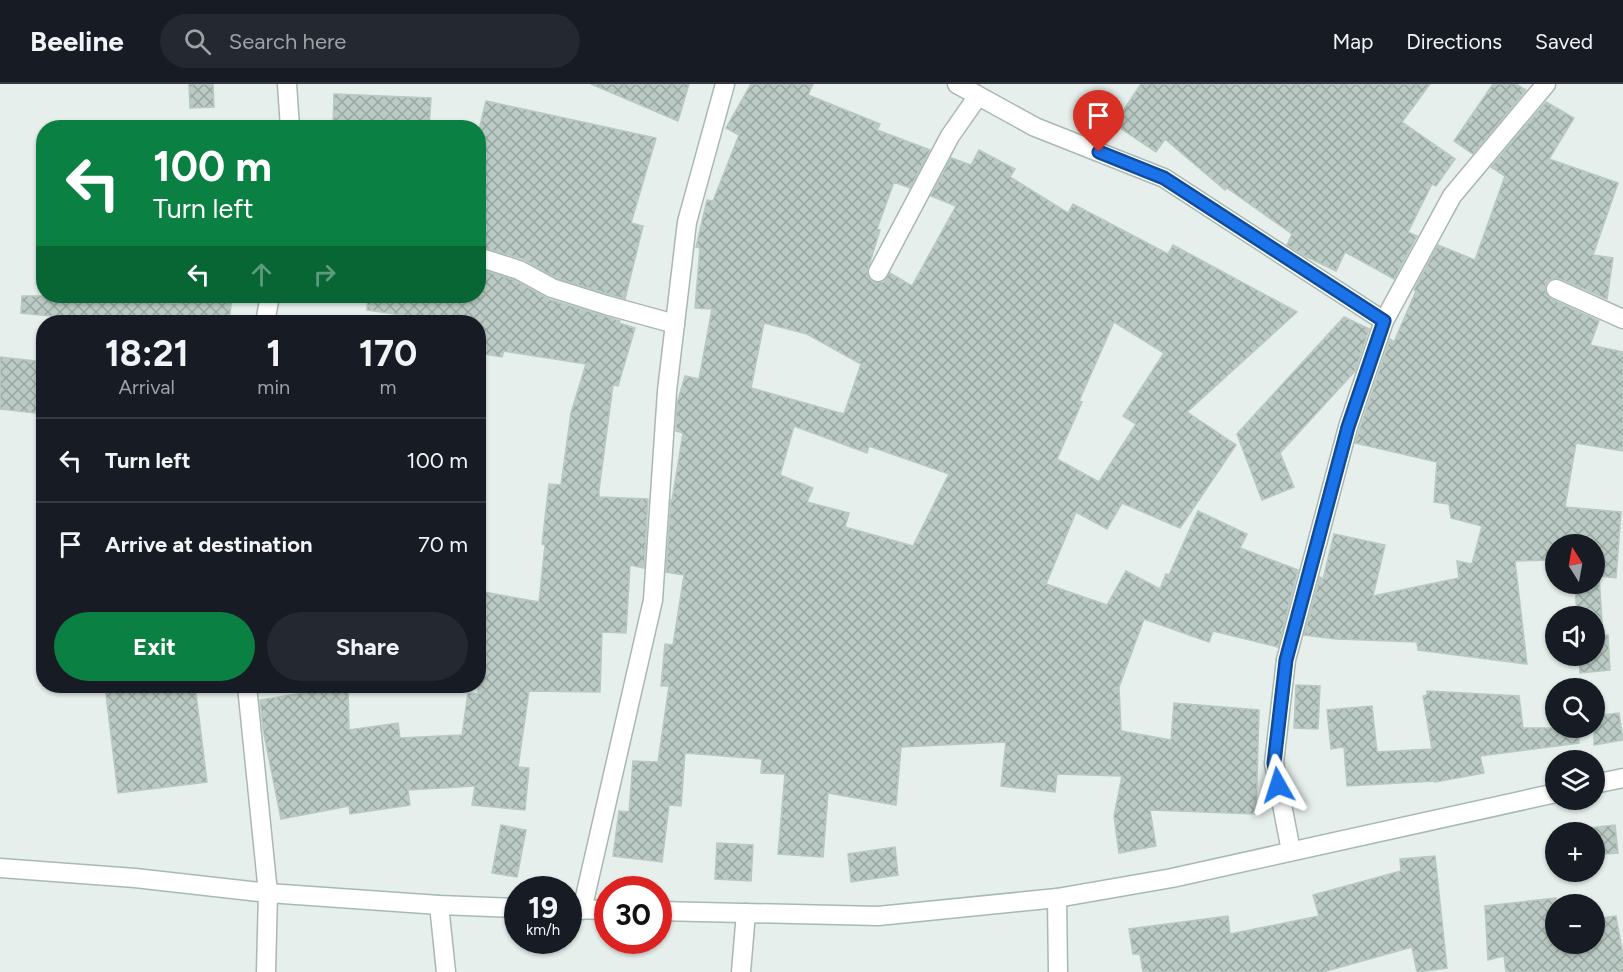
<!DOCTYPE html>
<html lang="en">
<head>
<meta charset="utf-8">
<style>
	:root { --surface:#171b24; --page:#242831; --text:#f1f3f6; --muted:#9ea1a6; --line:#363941; --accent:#0b8043 }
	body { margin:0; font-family:Figtree,sans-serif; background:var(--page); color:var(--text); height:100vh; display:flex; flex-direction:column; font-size:22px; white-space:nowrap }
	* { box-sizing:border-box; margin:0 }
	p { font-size:20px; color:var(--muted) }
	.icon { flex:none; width:33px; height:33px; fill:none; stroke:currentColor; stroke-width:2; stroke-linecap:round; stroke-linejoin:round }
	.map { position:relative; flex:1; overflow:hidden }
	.panel { position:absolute; left:36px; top:231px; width:450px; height:378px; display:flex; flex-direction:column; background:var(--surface); border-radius:24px; box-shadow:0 2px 4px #0004 }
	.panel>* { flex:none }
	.hud { position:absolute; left:36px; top:36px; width:450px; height:183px; border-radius:24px; box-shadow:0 2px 4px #0004; background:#0b8043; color:#fff; overflow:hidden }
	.needle { width:39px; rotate:349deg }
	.fabs { position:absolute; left:1545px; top:450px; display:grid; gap:12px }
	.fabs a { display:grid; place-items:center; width:60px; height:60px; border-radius:50%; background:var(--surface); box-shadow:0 2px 4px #0004; font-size:30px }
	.speed { position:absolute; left:504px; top:792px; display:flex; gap:12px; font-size:30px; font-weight:700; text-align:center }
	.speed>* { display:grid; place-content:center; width:78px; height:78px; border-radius:50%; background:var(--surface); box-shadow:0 2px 4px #0004; line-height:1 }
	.speed small { font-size:15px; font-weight:400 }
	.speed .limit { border:9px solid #d22; background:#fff; color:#111 }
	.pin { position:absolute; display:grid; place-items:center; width:51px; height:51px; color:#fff; margin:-62px -26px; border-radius:50% 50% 50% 0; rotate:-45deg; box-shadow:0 0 6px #0007 }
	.pin .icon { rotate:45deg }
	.me { position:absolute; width:66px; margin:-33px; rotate:354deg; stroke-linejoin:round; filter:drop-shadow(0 0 4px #0008) }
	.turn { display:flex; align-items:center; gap:21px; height:126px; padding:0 18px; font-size:27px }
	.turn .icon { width:78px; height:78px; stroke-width:2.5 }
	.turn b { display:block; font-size:42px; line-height:51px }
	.lanes { display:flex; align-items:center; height:57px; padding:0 18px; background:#0003; justify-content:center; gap:30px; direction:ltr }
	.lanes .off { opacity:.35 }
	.eta { display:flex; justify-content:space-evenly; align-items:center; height:102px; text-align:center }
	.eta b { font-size:36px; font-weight:700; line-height:42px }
	.cta { display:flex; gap:12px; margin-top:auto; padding:12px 18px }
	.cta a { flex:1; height:69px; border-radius:36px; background:var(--accent); color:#fff; font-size:24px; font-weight:700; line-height:69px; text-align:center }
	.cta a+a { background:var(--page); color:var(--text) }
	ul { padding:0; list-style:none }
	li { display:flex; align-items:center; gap:18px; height:84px; padding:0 18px; border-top:2px solid var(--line) }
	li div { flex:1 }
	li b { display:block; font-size:22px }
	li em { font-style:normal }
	header { display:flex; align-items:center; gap:36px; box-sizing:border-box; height:84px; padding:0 30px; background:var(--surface); border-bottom:2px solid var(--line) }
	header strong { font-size:28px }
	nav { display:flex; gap:33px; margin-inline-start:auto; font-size:21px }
	.search { width:420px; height:54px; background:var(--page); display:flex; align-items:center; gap:15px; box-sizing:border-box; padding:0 21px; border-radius:33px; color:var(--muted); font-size:22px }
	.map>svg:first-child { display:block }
	.building { fill:url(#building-cross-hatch); stroke:#b8c9c2; stroke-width:1.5; fill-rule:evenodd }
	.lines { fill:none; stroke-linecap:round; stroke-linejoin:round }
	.minor-casing { stroke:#a8b8b2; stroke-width:21 }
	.secondary-casing { stroke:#a4bbb3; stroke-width:21 }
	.minor { stroke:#fff; stroke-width:18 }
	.secondary { stroke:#fff; stroke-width:18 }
	.route-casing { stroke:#114b97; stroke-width:15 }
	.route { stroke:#1a73e8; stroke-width:10 }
</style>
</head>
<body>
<header>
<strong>Beeline</strong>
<div class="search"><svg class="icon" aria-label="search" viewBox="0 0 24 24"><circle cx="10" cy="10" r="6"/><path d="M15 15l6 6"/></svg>Search here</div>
<nav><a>Map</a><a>Directions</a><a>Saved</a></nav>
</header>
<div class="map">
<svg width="1623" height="888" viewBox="0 0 1623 888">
	<defs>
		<pattern id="building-cross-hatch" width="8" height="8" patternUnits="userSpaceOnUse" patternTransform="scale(1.5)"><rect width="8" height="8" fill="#bbcac4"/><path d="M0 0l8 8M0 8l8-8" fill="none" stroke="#98a6a0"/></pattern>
	</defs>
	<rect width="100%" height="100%" fill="#e6efeb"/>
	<g class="building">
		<polygon points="189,0 213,0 214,23 190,24"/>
		<polygon points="591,0 689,0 678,37"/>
		<path d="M 751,0 L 813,0 L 808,11 L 880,40 L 877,46 L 930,66 L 910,104 L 894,98 L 877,145 L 880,146 L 867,188 L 869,194 L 873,198 L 878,199 L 883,198 L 890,189 L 912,202 L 956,122 L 931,112 L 951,74 L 971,81 L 979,66 L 1015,85 L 1010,93 L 1068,129 L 1073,120 L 1168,170 L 1173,161 L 1297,228 L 1187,328 L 1236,361 L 1180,444 L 1122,419 L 1107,445 L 1076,428 L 1046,500 L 1107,521 L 1126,487 L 1160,505 L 1166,490 L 1169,491 L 1198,427 L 1247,450 L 1240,464 L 1298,486 L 1278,563 L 1213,547 L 1209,558 L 1144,535 L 1119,603 L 1121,647 L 1171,656 L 1174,619 L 1259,626 L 1256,730 L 1150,726 L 1156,762 L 1119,769 L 1114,732 L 1122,692 L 1057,690 L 1055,708 L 1001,702 L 1006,658 L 901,663 L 896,721 L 828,709 L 823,773 L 778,770 L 785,690 L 761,689 L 762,675 L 685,669 L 681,722 L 669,721 L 662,778 L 613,772 L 619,727 L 629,728 L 633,677 L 658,678 L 669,602 L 661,602 L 665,560 L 673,561 L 684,491 L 666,488 L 671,416 L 672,416 L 683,349 L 676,347 L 677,319 L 685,292 L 699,295 L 712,225 L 695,224 L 700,164 L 696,163 L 707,116 L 713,117 L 739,51 L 726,44 ZM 1114,238 L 1164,269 L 1123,332 L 1136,340 L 1099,398 L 1057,375 L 1082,318 L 1079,317 ZM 764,239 L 807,250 L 861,280 L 844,330 L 751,304 ZM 794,342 L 867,369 L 869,362 L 949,390 L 913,462 L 845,443 L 849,429 L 807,418 L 813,404 L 780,391 Z"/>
		<polygon points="1141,0 1430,0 1402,38 1455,75 1436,102 1432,100 1408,148 1417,152 1394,195 1345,168 1336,187 1303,171 1287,161 1292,150 1227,104 1225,106 1165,55 1156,68 1114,40"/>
		<polygon points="1493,0 1516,0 1526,6 1473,70 1454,57"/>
		<polygon points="334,10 431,14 429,44 333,44"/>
		<polygon points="486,17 656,54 631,139 643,142 625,215 556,194 523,175 478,162 478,50"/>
		<polygon points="1546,18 1574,34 1549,75 1618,99 1593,171 1613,174 1607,215 1561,195 1555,194 1549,196 1546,200 1545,206 1547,211 1551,215 1599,237 1590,261 1623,268 1623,367 1576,359 1565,423 1621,428 1616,494 1599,492 1603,552 1608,551 1610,586 1580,589 1579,572 1594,572 1594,532 1577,532 1575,500 1594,500 1594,460 1556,460 1556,476 1515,477 1527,580 1418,566 1417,558 1337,555 1304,551 1320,493 1323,495 1334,450 1385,461 1373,512 1459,494 1457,477 1472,480 1482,442 1451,434 1449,420 1434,418 1437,378 1355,359 1390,255 1394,258 1416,207 1414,206 1438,161 1475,176 1505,92 1491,83"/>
		<polygon points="478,185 515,196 548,215 620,237 619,239 635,244 618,302 613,301 599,406 599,413 648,415 644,484 630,481 626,549 602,548 600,608 529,607 518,683 529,684 525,726 472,721 475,702 408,706 410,721 350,730 349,722 281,735 263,645 260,616 326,605 348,604 349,646 398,639 400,654 462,651 468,609 478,610 478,507 539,518 545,461 542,460 549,400 561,401 571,329 586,280 504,267 502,273 478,269 478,238 450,238 367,226 368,212 478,212"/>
		<polygon points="22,212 102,212 178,220 179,212 232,212 229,238 112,238 21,229"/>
		<polygon points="1344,233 1369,245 1355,287 1280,369 1294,403 1262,416 1237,350"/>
		<polygon points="0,273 44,278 44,330 0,325"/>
		<polygon points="1296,601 1320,602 1318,645 1294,644"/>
		<polygon points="105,602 195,602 207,698 118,709"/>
		<polygon points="1427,607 1519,612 1523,644 1578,644 1579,659 1480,672 1484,689 1435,698 1435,697 1347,702 1344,663 1331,665 1327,626 1372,622 1377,668 1432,665 1423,612 1427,611"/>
		<polygon points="1619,629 1623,656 1594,661 1594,632"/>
		<polygon points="501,741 526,746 517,793 492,789"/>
		<polygon points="1615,741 1618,769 1594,771 1594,748 1556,748 1556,768 1553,748"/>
		<polygon points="717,759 753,761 751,797 715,795"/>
		<polygon points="895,763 898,791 851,798 848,770"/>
		<polygon points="1435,772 1447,884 1417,888 1412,863 1323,888 1143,888 1140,870 1133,870 1129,845 1228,832 1230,850 1319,832 1313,811 1401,787 1400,775"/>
		<polygon points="1556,814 1556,860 1594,860 1594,835 1616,832 1622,865 1623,888 1506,888 1504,872 1488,876 1485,822"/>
	</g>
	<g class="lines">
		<defs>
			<g id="minor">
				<polyline points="287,0 290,44"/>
				<polyline points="957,0 1035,43 1164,94 1384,237"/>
				<polyline points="478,173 519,186 552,204 606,221 675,240"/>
				<polyline points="878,188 950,52 978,12"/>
				<polyline points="1556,205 1623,235"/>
				<polyline points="265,238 270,212"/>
				<polyline points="247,602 268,809 266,888"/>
				<polyline points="1291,767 1274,679 1286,576 1348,343 1384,237 1452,112 1546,0"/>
				<polyline points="1057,814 1058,888"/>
				<polyline points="439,821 446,888"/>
				<polyline points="582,826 653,516 667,307 687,138 725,0"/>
				<polyline points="741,888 746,829"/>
			</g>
			<g id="secondary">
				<polyline points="1594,700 1623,694"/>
				<polyline points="0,784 135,794 268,809 439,821 518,824"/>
				<polyline points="568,825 608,826"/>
				<polyline points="658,827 878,832 1057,814 1172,794 1556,709"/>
			</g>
		</defs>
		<use href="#minor" class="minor-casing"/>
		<use href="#secondary" class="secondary-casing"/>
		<use href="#minor" class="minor"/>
		<use href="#secondary" class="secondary"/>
	</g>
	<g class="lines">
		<defs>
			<polyline id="route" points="1099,68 1164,94 1384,237 1348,343 1286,576 1274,679 1278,701"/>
		</defs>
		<use href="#route" class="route-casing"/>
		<use href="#route" class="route"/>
	</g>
</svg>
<div class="fabs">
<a><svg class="needle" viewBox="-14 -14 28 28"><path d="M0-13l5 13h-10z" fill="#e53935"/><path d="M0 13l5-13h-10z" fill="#9ea1a6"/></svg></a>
<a><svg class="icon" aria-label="sound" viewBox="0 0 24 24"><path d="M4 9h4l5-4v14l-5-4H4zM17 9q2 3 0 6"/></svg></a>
<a><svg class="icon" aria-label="search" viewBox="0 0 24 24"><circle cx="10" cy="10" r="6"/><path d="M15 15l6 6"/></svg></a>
<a><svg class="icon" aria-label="layers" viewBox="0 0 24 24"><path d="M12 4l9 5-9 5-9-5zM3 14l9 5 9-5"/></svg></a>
<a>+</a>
<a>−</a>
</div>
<div class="speed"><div>19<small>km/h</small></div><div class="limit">30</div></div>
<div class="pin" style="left:1099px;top:68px;background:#d93025"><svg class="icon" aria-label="arrive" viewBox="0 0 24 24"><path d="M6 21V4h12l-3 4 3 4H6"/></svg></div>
<svg class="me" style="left:1278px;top:701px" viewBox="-20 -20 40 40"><path d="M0-17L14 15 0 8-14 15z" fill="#1a73e8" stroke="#fff" stroke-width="4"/></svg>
<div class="hud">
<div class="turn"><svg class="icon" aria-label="left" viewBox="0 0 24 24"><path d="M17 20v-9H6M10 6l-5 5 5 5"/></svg><div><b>100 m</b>Turn left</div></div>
<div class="lanes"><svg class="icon" aria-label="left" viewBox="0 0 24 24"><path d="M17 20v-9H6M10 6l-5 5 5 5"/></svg><svg class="icon off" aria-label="ahead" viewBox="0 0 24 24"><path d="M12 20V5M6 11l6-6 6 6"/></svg><svg class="icon off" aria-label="right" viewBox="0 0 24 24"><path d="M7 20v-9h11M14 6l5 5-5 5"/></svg></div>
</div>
<section class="panel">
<div class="eta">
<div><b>18:21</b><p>Arrival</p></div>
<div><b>1</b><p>min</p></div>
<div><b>170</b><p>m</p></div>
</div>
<ul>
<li><svg class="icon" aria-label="left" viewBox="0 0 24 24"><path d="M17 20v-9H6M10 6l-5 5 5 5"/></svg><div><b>Turn left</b></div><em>100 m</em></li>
<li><svg class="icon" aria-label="arrive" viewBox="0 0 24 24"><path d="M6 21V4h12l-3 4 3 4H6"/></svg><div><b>Arrive at destination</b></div><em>70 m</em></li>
</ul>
<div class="cta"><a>Exit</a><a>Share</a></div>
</section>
</div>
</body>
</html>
